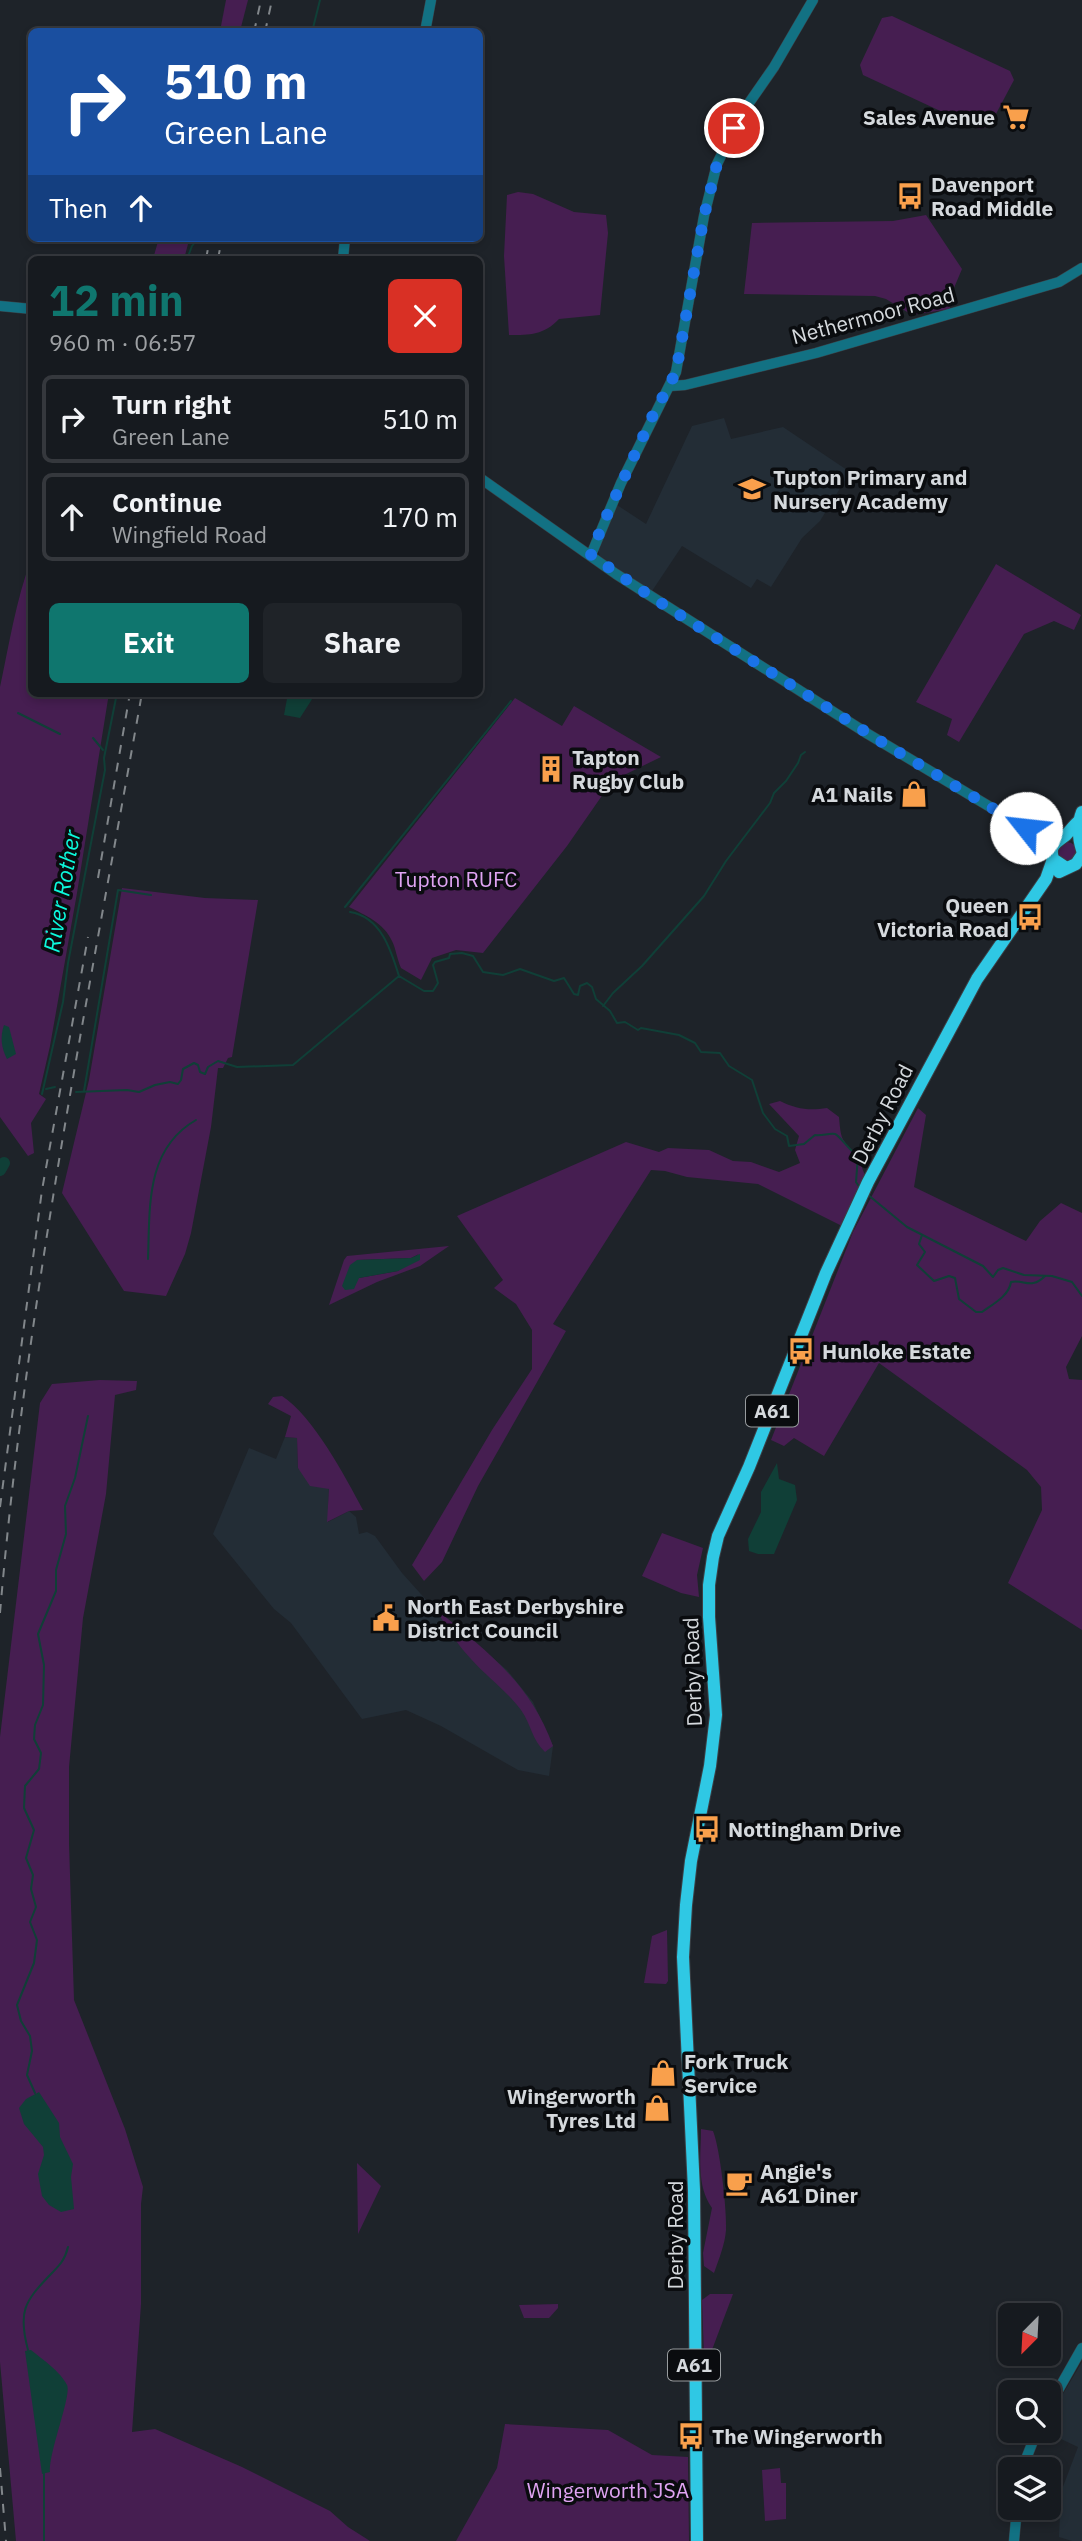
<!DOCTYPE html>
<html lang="en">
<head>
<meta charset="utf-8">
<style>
	:root { --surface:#161a1f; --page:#1f2328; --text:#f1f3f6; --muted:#9ea1a4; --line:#35383d; --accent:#0f766e }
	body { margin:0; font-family:"IBM Plex Sans",sans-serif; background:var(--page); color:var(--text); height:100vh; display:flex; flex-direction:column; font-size:26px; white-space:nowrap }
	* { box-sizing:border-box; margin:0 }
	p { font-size:23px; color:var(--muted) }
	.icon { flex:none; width:38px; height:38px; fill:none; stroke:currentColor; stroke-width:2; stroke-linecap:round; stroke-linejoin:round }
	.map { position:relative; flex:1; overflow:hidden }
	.panel { position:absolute; left:28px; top:256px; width:455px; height:441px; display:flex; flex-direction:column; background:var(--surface); border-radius:10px; box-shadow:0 4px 10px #0003,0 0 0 2px var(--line) }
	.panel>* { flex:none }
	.hud { position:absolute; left:28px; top:28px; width:455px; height:214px; border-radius:10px; box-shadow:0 4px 10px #0003,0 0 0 2px var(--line); background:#1a4fa0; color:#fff; overflow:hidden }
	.needle { width:46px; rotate:204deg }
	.buttons { position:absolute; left:998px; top:2303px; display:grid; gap:14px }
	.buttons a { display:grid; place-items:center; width:63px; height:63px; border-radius:10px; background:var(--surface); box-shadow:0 4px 10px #0003,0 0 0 2px var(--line); font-size:35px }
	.pin { position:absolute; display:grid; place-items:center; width:60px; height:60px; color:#fff; margin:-30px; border:4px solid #fff; border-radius:50%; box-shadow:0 2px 7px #0007 }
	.me { position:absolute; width:77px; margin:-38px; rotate:299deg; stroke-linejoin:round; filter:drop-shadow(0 0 5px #0008) }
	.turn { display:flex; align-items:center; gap:24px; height:147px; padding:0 21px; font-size:32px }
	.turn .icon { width:91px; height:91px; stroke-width:2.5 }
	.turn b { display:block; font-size:49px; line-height:60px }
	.then { display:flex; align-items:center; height:66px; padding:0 21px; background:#0003; gap:14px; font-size:26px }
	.round { display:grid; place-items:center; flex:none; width:74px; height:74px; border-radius:10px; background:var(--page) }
	.headline { display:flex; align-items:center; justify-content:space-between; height:119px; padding:0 21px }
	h1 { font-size:42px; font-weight:700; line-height:52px; color:var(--accent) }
	.primary-button { display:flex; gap:14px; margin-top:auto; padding:14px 21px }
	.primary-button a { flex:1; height:80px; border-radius:10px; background:var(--accent); color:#fff; font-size:28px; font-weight:700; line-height:80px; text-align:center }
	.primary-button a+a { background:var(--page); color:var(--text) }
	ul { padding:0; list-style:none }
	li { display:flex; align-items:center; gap:21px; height:88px; margin:0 14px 10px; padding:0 7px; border:4px solid var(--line); border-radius:10px }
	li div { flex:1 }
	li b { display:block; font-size:26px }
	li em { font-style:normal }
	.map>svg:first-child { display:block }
	.built { fill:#232d36 }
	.green { fill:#461e51; fill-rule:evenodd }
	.water { fill:#103f37 }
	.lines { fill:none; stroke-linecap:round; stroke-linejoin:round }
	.stream { stroke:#103f37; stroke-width:2 }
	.river { stroke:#103f37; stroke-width:12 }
	.tertiary-casing { stroke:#3b4046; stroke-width:11 }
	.trunk-casing { stroke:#3b4046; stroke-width:14 }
	.tertiary { stroke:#127183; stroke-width:10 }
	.trunk { stroke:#2fc8e4; stroke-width:12 }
	.rail { stroke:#82878b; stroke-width:2; stroke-dasharray:9 9; stroke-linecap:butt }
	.route { stroke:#1a73e8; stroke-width:12; stroke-dasharray:0 21.6 }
	.labels { text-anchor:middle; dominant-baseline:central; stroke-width:7; stroke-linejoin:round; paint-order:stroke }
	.shield { fill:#0a0c0f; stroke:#989c9f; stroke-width:2 }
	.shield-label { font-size:19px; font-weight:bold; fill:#d5d9dd }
	.poi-label { font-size:21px; font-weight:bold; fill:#d5d9dd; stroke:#0a0c0f; text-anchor:start }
	.street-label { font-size:21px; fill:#d5d9dd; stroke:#0a0c0f }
	.park-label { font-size:21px; fill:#e0a4f3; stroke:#0a0c0f }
	.water-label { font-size:23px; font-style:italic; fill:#0cf9dc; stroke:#0a0c0f }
</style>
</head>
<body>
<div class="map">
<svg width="1082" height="2541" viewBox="0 0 1082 2541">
	<rect width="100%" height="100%" fill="#1e2329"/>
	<g class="built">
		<polygon points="724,418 731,439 783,427 850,472 820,521 802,538 771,587 757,579 751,588 682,546 652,591 607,562 600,556 598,549 617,505 646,524 692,426"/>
		<polygon points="285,1437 297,1438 298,1468 329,1489 328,1522 349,1511 356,1517 359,1534 367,1532 375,1536 402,1573 429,1603 507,1670 533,1702 553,1746 549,1776 518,1770 441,1726 406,1710 362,1719 291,1623 274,1609 213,1534 249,1448 276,1459"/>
		<polygon points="1082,2362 1082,2541 1072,2541 1059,2537 1061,2492 1078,2447 1046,2432 1048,2431 1051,2414"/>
	</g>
	<g class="green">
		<polygon points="226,0 248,0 240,31 220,31"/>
		<polygon points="892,16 1010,71 1014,80 989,127 979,129 863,75 860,65 882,18"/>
		<path d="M 518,192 L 533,194 L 574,212 L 606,215 L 608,233 L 600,315 L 559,319 C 544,335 530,335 509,335 L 504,256 L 507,195 Z"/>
		<polygon points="926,215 962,269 951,295 950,309 912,315 886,299 875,296 744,294 752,223 893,221"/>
		<polygon points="159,238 195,238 188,244 184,259 153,259"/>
		<path d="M 31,560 L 32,693 L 109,693 L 77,893 L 50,1046 L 39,1094 L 46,1099 L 31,1123 L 34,1153 L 28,1156 L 0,1117 L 0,687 C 9,645 16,600 31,560 Z"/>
		<polygon points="996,564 1081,615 1074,630 1054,621 1024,634 959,742 947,735 952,719 916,702"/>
		<path d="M 515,698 L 562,726 L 574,706 L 661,757 L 620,777 L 608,787 L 567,846 L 483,953 L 456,950 L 432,958 L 421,980 L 401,968 C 397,959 396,949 392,941 C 384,923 365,915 349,907 Z"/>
		<circle cx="1067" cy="852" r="10"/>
		<polygon points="122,888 205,898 258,900 232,1057 228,1058 223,1068 218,1068 211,1127 191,1233 185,1254 166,1296 124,1291 62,1193 89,1080"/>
		<path d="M 780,1101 C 796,1109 809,1111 827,1108 L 839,1117 C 841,1140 841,1138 855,1154 C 860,1159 862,1169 865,1175 L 842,1226 L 758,1184 L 687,1177 L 665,1171 L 651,1170 L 553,1324 L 566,1331 L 478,1486 L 442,1562 L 424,1581 L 412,1565 L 492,1430 L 532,1369 L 532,1330 L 516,1304 L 494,1288 L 503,1280 L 457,1216 L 626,1142 L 659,1152 L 668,1148 L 709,1150 L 733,1161 L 751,1162 L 779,1172 L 800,1163 L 795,1150 L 799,1136 L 769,1104 Z"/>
		<polygon points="918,1108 926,1115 914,1187 1026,1241 1040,1221 1061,1203 1082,1213 1082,1336 1066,1367 1069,1379 1082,1380 1082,1630 1008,1583 1042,1510 1041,1487 1027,1470 879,1363 824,1456 794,1438 784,1446 771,1440 853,1232"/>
		<path d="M 449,1246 L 420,1266 L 377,1282 L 329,1305 L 344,1260 L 347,1256 ZM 419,1254 L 398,1271 L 359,1278 L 357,1260 L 411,1258 Z"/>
		<polygon points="100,1380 137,1381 136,1390 115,1395 106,1494 83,1618 69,1767 69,1843 74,2000 125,2129 143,2187 141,2204 141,2304 132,2432 155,2429 242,2467 330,2511 348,2527 370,2541 16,2541 0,2362 0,1737 40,1403 52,1384"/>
		<path d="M 282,1396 C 313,1416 345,1476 363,1510 L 349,1511 L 327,1522 L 329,1489 L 310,1486 L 298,1468 L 297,1438 L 285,1437 L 291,1416 L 268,1404 L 273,1397 Z"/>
		<polygon points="662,1533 703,1548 697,1575 699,1597 681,1593 642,1576"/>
		<path d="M 436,1609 C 487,1652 529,1681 553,1746 L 545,1752 C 532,1740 531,1724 521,1710 C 506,1690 487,1677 471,1659 C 457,1644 446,1627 436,1609 Z"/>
		<polygon points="667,1930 668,1981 666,1984 644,1983 652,1936"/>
		<path d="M 701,2129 L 713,2131 C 720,2148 727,2210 726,2230 C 725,2244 719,2259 714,2273 L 704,2266 L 703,2253 L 712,2208 C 696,2185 701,2156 701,2129 Z"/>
		<polygon points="357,2163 381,2186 358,2234"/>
		<polygon points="710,2294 733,2294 707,2363 704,2358 702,2300"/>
		<polygon points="558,2304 558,2308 549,2318 524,2318 519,2305"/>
		<polygon points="505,2424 608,2430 652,2455 688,2457 689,2541 456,2541 497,2468"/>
		<polygon points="780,2468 781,2483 786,2483 786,2519 765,2521 762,2470"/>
	</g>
	<g class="water">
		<polygon points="288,693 316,693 300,718 284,715"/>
		<path d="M 4,1025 L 9,1027 L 16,1054 L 7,1059 C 1,1048 0,1036 4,1025 Z"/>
		<polygon points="420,1254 420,1260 398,1271 359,1278 354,1289 345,1290 342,1286 350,1265 357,1260 411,1258"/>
		<polygon points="777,1463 779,1479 795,1485 797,1500 774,1554 758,1554 749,1551 748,1539 761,1512 761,1492"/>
		<polygon points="39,2092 59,2123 60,2137 73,2164 71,2177 74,2209 61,2212 49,2205 42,2196 38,2174 44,2155 43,2147 24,2124 19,2108 26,2099"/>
		<path d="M 31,2350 C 42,2359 61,2372 67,2385 C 72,2395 49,2451 50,2472 L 42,2474 L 25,2351 Z"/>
	</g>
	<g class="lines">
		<g class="stream">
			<polyline points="312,32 320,0"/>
			<polyline points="223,243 239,239 258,242 263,238"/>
			<polyline points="187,259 192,246 196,241 205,239"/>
			<polyline points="18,713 60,734"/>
			<polyline points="93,738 103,750"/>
			<polyline points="345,907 511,701"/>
			<path d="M 350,912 C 381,917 391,950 399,976"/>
			<polyline points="603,1006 613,993 642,966 704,896 726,861 770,803 774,793 786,781 798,763 801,755 805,752"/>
			<polyline points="46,1089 55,1087"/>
			<polyline points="84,1091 118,890 151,895"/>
			<path d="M 76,1092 L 127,1090 L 139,1092 L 155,1085 L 170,1082 L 178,1084 L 181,1080 L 183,1069 L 194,1063 L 198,1065 L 200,1072 L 205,1074 L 208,1067 L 218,1061 L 237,1067 L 293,1065 L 399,976 L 424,991 L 433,991 L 438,983 L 433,965 L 435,962 L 449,958 L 450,954 L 462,953 L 473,956 L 483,972 L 503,975 L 520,969 L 554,981 L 564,978 L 574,994 L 578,995 L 580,986 L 587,983 L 592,987 L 596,999 L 610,1011 L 617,1023 L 625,1022 L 638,1030 L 641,1028 L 679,1035 L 695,1043 L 701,1052 L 720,1053 L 729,1066 L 752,1080 L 763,1113 L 775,1129 L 787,1136 L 789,1146 L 804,1144 L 815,1135 C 822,1136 829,1133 835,1134 C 839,1135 850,1151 858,1156 L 856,1182 L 860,1188"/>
			<polyline points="42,1094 63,1002 68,963 105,770 104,758 117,693"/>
			<polyline points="867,1194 907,1227 983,1266 993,1277 998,1270 1003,1268 1024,1275 1052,1276 1072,1282 1082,1296"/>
			<path d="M 922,1235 L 919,1244 L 925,1252 L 917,1265 L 934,1281 L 949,1276 L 955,1278 L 959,1299 L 976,1312 L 982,1312 C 993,1304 1009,1296 1011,1282 C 1024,1279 1031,1290 1045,1276"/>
			<path d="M 148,1259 C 150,1208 145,1149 196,1120"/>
			<polyline points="35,2093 27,2075 32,2051 30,2036 21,2021 17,2005 34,1963 37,1940 30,1922 36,1907 31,1889 33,1875 26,1858 34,1830 24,1808 25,1786 39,1769 41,1753 34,1739 35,1725 43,1705 44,1665 38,1634 56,1591 56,1570 66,1534 65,1506 75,1478 88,1416"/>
			<path d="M 28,2350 C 18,2312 24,2302 50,2275 C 59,2266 65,2260 68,2247"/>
			<polyline points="44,2473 44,2541"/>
		</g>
		<polyline class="river" points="0,1170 4,1163"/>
		<defs>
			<g id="tertiary">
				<polyline points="425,32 431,0"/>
				<polyline points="343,259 345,238"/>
				<polyline points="0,306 32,309"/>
				<polyline points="670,386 685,385 816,353 1059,282 1082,268"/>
				<polyline points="480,478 616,574 868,734 1012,820 1039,835 1058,839"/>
				<polyline points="591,555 621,483 676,372 704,216 717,164 742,113 774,67 813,0"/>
				<polyline points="1048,2408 1082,2348"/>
				<polyline points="1022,2469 1037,2431"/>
				<polyline points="1014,2541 1017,2508"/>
			</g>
			<g id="trunk">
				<path d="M 1082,812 C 1077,825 1078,837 1082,850"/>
				<path d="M 1065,867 L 1053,859 C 1049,845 1056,843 1066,835 C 1070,831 1074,825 1079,821"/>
				<polyline points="1059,872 1076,864 1082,855"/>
				<polyline points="697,2541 694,2190 683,1957 686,1905 691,1861 710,1766 716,1715 709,1617 709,1585 713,1557 718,1536 749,1467 826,1273 868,1182 977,979 1046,879 1053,859"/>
			</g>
		</defs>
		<use href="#tertiary" class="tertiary-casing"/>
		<use href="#trunk" class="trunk-casing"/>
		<use href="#tertiary" class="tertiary"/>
		<use href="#trunk" class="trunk"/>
		<g class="rail">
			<polyline points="254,32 261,0"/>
			<polyline points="265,32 272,0"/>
			<polyline points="206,259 210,238"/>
			<polyline points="218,259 222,238"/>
			<polyline points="98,878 130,693"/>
			<polyline points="0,1507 42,1190 88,937"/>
			<path d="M 0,1613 C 26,1304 88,998 142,693"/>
			<polyline points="0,2468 6,2541"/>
		</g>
	</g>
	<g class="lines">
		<polyline class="route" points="734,128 717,164 704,216 676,372 651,419 602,526 591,555 650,596 888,746 1026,828"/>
	</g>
	<defs>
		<symbol id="supermarket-bare" viewBox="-9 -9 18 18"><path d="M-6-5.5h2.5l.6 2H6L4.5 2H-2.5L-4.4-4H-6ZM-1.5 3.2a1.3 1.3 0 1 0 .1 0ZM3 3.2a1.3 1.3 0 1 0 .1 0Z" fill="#f9a04c" stroke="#0a0c0f" stroke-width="2.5" paint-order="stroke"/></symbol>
		<symbol id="bus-bare" viewBox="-9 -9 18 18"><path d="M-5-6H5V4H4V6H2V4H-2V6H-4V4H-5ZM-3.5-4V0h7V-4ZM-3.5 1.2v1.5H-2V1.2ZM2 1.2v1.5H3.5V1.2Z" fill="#f9a04c" stroke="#0a0c0f" stroke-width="2.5" paint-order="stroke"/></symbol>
		<symbol id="school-bare" viewBox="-9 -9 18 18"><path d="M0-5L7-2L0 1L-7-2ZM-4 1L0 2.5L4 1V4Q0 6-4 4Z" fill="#f9a04c" stroke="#0a0c0f" stroke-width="2.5" paint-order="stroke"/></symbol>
		<symbol id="building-bare" viewBox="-9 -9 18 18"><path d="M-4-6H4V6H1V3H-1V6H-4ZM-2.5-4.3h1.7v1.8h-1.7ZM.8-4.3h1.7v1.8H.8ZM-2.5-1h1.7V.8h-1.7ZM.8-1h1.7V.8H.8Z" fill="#f9a04c" stroke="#0a0c0f" stroke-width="2.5" paint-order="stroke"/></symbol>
		<symbol id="shop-bare" viewBox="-9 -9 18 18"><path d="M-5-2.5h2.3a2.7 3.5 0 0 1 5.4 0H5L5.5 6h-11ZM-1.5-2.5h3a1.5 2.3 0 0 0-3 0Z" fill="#f9a04c" stroke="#0a0c0f" stroke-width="2.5" paint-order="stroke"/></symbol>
		<symbol id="civic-bare" viewBox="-9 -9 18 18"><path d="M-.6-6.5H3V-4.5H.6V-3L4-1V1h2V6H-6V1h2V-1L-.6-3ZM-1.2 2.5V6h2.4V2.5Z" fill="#f9a04c" stroke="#0a0c0f" stroke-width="2.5" paint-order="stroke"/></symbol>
		<symbol id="cafe-bare" viewBox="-9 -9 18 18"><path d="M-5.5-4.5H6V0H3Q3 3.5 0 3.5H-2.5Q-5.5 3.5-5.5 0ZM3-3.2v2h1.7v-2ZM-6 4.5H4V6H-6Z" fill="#f9a04c" stroke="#0a0c0f" stroke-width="2.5" paint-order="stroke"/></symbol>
	</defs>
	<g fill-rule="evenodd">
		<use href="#supermarket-bare" x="997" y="98" width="38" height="38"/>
		<use href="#bus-bare" x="891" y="177" width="38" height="38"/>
		<use href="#school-bare" x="733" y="470" width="38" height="38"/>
		<use href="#building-bare" x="532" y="750" width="38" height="38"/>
		<use href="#shop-bare" x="895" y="775" width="38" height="38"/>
		<use href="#bus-bare" x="1011" y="898" width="38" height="38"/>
		<use href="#bus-bare" x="782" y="1332" width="38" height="38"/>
		<use href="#civic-bare" x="367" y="1599" width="38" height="38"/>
		<use href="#bus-bare" x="688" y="1810" width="38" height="38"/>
		<use href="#shop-bare" x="644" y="2054" width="38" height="38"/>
		<use href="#shop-bare" x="638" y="2089" width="38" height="38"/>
		<use href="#cafe-bare" x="720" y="2164" width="38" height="38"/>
		<use href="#bus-bare" x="672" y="2417" width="38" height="38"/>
	</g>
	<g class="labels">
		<g class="shield">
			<rect x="746" y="1395.5" width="52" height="31" rx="5"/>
			<rect x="668" y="2349.5" width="52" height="31" rx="5"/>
		</g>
		<g class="shield-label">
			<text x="772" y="1411">A61</text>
			<text x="694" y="2365">A61</text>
		</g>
		<g class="poi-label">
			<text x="995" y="117" text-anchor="end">Sales Avenue</text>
			<text x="931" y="184">Davenport<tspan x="931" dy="24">Road Middle</tspan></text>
			<text x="773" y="477">Tupton Primary and<tspan x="773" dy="24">Nursery Academy</tspan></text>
			<text x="572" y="757">Tapton<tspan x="572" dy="24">Rugby Club</tspan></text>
			<text x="893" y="794" text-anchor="end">A1 Nails</text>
			<text x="1009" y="905" text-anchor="end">Queen<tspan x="1009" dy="24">Victoria Road</tspan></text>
			<text x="822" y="1351">Hunloke Estate</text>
			<text x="407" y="1606">North East Derbyshire<tspan x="407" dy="24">District Council</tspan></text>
			<text x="728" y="1829">Nottingham Drive</text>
			<text x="684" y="2061">Fork Truck<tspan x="684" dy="24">Service</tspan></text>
			<text x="636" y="2096" text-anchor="end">Wingerworth<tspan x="636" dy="24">Tyres Ltd</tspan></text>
			<text x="760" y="2171">Angie's<tspan x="760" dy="24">A61 Diner</tspan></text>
			<text x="712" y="2436">The Wingerworth</text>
		</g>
		<g class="street-label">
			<text transform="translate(873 315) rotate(-15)">Nethermoor Road</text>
			<text transform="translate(882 1114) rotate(-63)">Derby Road</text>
			<text transform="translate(692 1672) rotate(-92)">Derby Road</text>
			<text transform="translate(675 2235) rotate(-90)">Derby Road</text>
		</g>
		<g class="park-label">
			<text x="456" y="879">Tupton RUFC</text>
			<text x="608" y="2490">Wingerworth JSA</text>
		</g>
		<g class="water-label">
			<text transform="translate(61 891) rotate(-80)">River Rother</text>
		</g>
	</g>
</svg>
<div class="buttons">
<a><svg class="needle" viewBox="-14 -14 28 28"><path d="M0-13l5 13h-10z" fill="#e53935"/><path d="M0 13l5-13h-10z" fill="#9ea1a4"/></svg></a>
<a><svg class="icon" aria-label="search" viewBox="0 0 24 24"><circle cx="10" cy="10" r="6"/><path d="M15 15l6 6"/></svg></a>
<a><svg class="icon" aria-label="layers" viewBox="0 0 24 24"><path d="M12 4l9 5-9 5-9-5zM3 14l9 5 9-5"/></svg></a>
</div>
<div class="pin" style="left:734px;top:128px;background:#d93025"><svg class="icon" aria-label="arrive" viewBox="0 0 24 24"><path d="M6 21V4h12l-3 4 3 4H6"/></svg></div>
<svg class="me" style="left:1026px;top:828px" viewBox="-20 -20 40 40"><circle r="19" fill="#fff"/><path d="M0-13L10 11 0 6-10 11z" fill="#1a73e8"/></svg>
<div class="hud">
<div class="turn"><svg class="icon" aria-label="right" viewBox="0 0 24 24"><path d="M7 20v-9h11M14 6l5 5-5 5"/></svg><div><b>510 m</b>Green Lane</div></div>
<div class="then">Then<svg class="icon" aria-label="ahead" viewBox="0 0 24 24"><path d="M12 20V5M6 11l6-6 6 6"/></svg></div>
</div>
<section class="panel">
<div class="headline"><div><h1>12 min</h1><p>960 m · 06:57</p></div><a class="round" style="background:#d93025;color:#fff"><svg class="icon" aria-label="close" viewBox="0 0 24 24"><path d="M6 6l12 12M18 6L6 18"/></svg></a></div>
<ul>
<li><svg class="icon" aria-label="right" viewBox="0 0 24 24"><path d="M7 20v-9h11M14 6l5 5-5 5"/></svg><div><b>Turn right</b><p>Green Lane</p></div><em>510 m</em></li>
<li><svg class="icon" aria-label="ahead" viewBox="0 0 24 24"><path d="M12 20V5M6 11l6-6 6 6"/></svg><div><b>Continue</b><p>Wingfield Road</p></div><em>170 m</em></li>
</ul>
<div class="primary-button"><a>Exit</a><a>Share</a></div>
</section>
</div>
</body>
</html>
